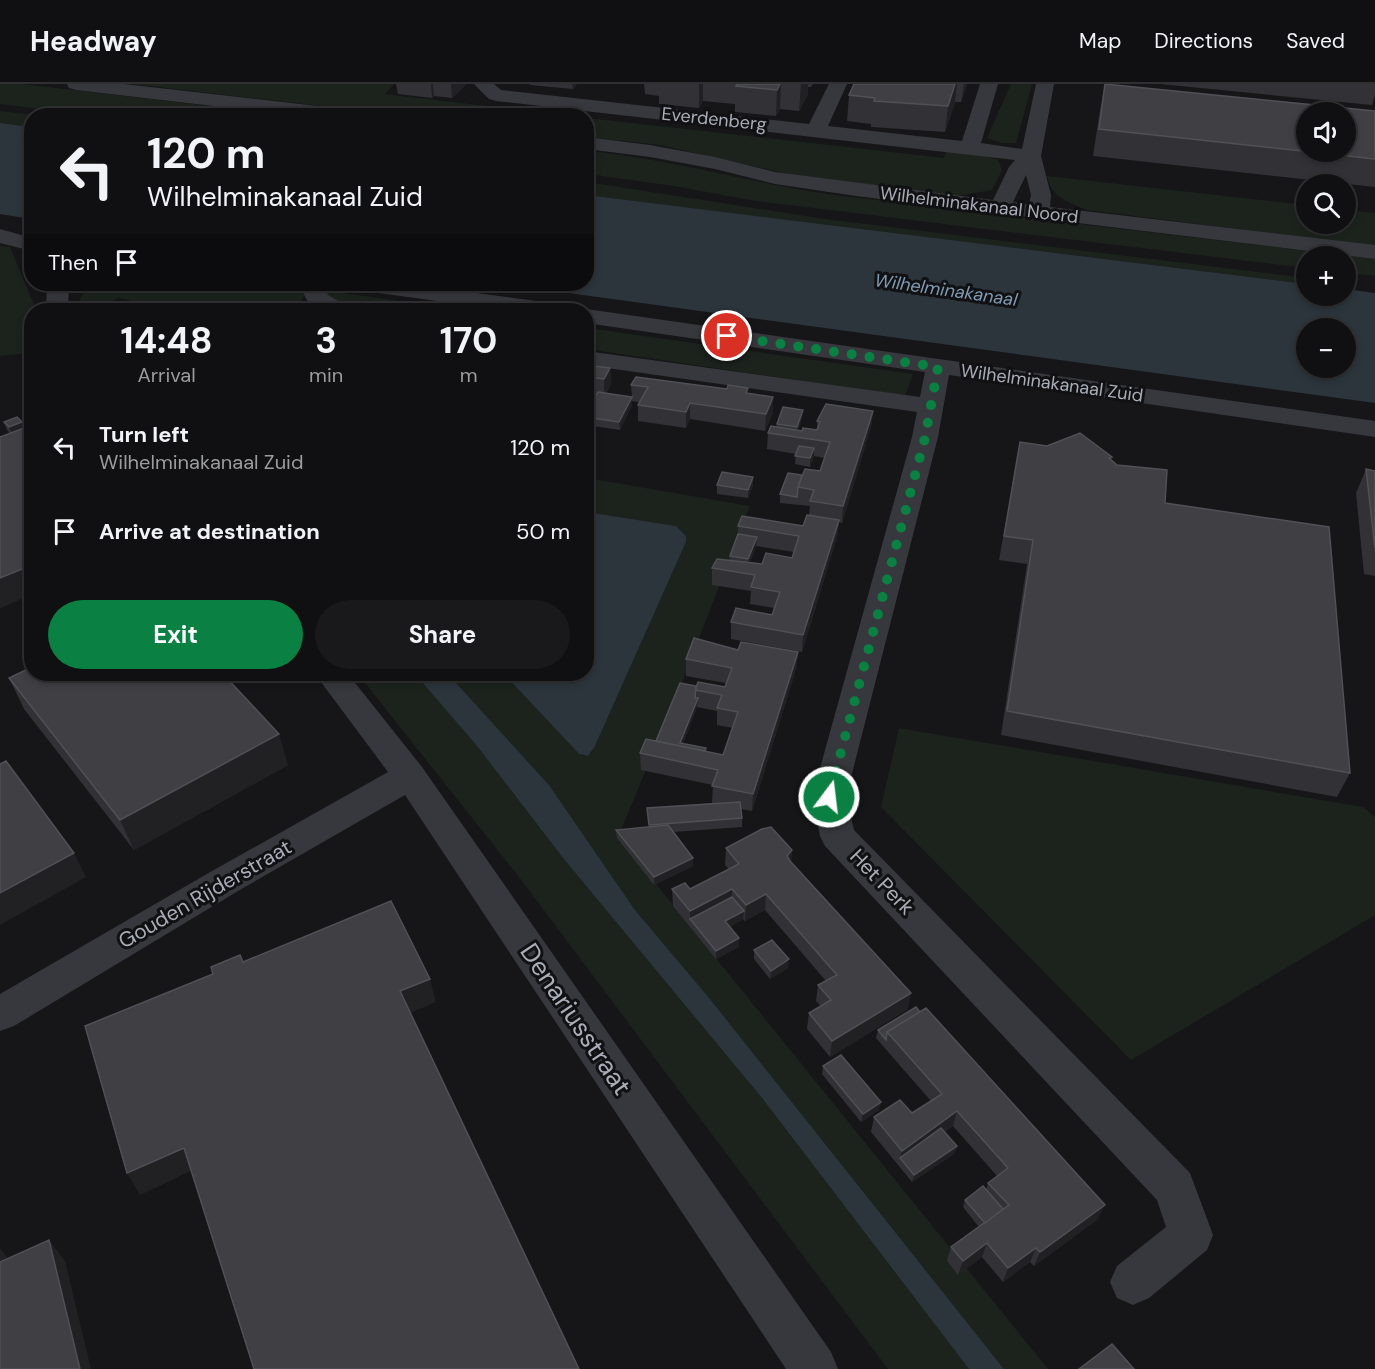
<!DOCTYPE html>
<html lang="en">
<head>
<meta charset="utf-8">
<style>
	:root { --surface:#101012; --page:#19191b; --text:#f1f3f6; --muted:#9c9d9f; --line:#303032; --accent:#0b8043 }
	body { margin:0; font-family:"DM Sans",sans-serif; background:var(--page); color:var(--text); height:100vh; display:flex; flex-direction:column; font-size:22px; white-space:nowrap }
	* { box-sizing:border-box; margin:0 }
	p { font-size:20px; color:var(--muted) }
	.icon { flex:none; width:33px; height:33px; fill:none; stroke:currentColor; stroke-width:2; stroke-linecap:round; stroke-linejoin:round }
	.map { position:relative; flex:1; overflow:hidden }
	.details { position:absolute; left:24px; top:219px; width:570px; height:378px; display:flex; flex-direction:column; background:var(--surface); border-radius:24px; box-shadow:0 3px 9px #0003,0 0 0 2px var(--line) }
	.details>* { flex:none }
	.banner { position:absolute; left:24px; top:24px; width:570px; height:183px; border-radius:24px; box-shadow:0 3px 9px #0003,0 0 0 2px var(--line); background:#101012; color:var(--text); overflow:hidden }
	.tools { position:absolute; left:1296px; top:18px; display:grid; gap:12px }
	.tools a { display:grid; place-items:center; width:60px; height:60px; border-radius:50%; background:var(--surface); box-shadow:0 3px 9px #0003,0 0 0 2px var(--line); font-size:30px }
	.pin { position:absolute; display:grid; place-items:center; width:51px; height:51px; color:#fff; margin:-26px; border:3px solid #fff; border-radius:50%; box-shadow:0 2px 6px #0007 }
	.me { position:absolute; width:66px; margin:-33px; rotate:15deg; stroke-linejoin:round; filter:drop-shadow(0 0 4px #0008) }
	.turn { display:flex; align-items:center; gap:21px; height:126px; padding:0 24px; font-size:27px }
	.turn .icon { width:78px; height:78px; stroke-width:2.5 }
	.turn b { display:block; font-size:42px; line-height:51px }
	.then { display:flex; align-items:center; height:57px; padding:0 24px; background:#0003; gap:12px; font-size:22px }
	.eta { display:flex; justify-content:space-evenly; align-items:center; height:102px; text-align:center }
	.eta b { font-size:36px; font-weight:700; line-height:42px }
	.cta { display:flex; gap:12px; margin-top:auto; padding:12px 24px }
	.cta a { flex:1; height:69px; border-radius:36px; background:var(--accent); color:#fff; font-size:24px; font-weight:700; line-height:69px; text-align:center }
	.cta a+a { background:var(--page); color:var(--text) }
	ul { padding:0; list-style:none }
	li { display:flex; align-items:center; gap:18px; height:84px; padding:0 24px }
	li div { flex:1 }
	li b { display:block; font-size:22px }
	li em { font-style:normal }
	header { display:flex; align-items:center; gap:36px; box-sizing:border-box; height:84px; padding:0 30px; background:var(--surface); border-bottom:2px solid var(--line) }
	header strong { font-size:28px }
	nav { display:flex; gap:33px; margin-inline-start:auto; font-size:21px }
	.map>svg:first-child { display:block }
	.green { fill:#1c231d }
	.water { fill:#2c353c; fill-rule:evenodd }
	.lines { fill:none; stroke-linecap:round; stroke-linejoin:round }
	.minor { fill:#37383d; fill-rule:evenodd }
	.wall { fill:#323236; fill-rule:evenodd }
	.shaded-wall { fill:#212124 }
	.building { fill:#3f3f44; stroke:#4f5156; stroke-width:1.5; fill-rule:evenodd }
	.route { stroke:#0b8043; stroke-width:10; stroke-dasharray:0 18 }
	.labels { text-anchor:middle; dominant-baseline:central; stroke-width:6; stroke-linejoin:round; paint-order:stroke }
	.far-street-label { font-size:18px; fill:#a8adb8; stroke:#111113 }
	.far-water-label { font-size:18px; font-style:italic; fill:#7f9bb3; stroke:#111113 }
	.street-label { font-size:21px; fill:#a8adb8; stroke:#111113 }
	.near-street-label { font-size:26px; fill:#a8adb8; stroke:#111113 }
</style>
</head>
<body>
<header>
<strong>Headway</strong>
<nav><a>Map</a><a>Directions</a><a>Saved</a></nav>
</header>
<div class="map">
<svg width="1375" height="1285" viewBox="0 0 1375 1285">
	<rect width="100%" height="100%" fill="#161618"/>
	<g class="green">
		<polygon points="0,0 21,0 286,31 95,32 0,20"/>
		<polygon points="132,0 394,0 385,10 563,31 397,31"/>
		<polygon points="1011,0 1032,0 1016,59 1002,59 987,54"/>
		<polygon points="0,27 36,31 32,32 31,43 0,39"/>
		<polygon points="587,34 944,74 947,66 980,70 998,76 1002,86 992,106 957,112 789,90 660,61 587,53"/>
		<path d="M 587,67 C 671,75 751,99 834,111 L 1375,175 L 1375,192 L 1346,189 L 1346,172 L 1306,172 L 1306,184 L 756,117 L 674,102 L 587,90 Z"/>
		<path d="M 1047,92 L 1306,121 L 1306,140 L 1346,140 L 1346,126 L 1375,129 L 1375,162 L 1087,126 C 1068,118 1052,114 1047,92 Z"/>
		<polygon points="587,98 825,135 1306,194 1306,200 587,111"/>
		<polygon points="0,162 10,163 36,226 32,226 31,269 0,272"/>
		<polygon points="87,200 246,200 306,209 296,226 139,226 129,216 118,214 108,220 114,226 82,226 78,220"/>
		<polygon points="329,207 464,226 348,226 323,215"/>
		<polygon points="587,244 913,290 905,312 587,265"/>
		<polygon points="587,394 750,422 676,614 618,753 1048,1285 1004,1285 710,915 635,826 549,701 448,590 504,590 579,670 583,672 591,670 686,458 686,452 676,442 587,428"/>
		<polygon points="358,590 415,590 477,662 563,774 762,1014 969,1285 888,1285 519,793"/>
		<polygon points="899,644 1363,723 1375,733 1375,831 1131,976 881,723"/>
	</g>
	<g class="water">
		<polygon points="0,39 31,43 31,135 0,130"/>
		<path d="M 587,111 L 1306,200 L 1306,212 L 1346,212 L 1346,205 L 1375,209 L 1375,319 L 502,200 L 586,200 ZM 1306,244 L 1346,244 L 1346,284 L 1306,284 Z"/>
		<polygon points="587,428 676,442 686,452 686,458 594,664 588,672 579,670 504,590 586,590"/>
		<polygon points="415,590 448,590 549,701 635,826 710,915 1004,1285 969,1285 762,1014 563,774 477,662"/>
	</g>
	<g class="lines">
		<g class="minor">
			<polygon points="67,0 124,0 352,26 359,28 361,32 299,32 76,6 69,4"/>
			<path d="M 474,0 L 494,0 L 501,6 L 809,40 L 829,0 L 847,0 L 828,42 L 962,57 L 980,0 L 998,0 L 981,59 L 1022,65 L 1036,0 L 1054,0 L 1041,72 L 1051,111 L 1050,123 L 1375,161 L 1375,175 L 856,112 L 775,100 L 715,85 L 650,73 L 586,65 L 586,53 L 650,61 L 715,73 L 775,88 L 993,116 L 1009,83 L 1015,76 L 496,17 L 489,15 ZM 1026,91 L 1031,111 L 1029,120 L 1013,118 Z"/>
			<polygon points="0,145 32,154 32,167 0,159"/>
			<polygon points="47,200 69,200 68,226 46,226"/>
			<path d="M 309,200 L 332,200 L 327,208 L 328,211 L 345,221 L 349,226 C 330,228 309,229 303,207 Z"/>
			<polygon points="353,200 410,200 550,219 558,221 562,226 503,226 364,207 356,205"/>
			<polygon points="586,225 1375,337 1375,353 949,291 938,353 846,713 854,746 1190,1089 1213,1151 1207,1166 1149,1214 1133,1221 1117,1214 1110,1198 1117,1182 1166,1143 1157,1116 825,762 820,752 812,713 912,353 917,328 586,281 586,267 920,313 925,288 586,239 586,226 580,226"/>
			<polygon points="315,590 348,590 422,683 831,1268 838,1285 786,1285 405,711 238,807 14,942 0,947 0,910 212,787 388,688"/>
		</g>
	</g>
	<g class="wall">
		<polygon points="396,0 466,0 452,14 434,12 432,14 398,10"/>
		<polygon points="530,0 577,0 573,5 530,1"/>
		<polygon points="644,0 813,0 811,3 808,3 808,10 799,27 780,25 776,32 735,28 735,20 703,17 699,24 659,20 659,12 645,10"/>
		<polygon points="854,0 967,0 961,18 955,18 945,48 871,43 871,40 847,37 849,11"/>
		<polygon points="1105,0 1375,27 1375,103 1093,72 1100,26"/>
		<polygon points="1160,0 1375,0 1375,11 1372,21"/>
		<polygon points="1346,114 1356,124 1354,132 1346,131"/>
		<polygon points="586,281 610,284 611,300 606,309 632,313 631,301 748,309 773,329 765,347 690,335 686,344 638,337 638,321 639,318 632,317 632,321 620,346 586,341 586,330 597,310 589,309"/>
		<path d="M 873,327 L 871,343 L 842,439 L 839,438 L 837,453 L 802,568 L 731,555 L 731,538 L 772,531 L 774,524 L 750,520 L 751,507 L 712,501 L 712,484 L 729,476 L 730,472 L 738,450 L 738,442 L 803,442 L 809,431 L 810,422 L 780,419 L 780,410 L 802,391 L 820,387 L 825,374 L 814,372 L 810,383 L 795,380 L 796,370 L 767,365 L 768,349 L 776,343 L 777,340 L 802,334 L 798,346 L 817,346 L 817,337 ZM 756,462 L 794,468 L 792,474 L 762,480 L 750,478 Z"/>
		<polygon points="4,338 22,338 24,344 32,510 0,524 0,353 10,349 7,346"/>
		<polygon points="1020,358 1112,373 1111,376 1165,419 1350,689 1337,713 1001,651 1027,480 999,476"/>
		<polygon points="1366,385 1375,387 1375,492 1364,490 1356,409"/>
		<polygon points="753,393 753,402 748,414 717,410 717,401"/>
		<path d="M 738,566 L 798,568 L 796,585 L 752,727 L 741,725 L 742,734 L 742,743 L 673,748 L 693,782 L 654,801 L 617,754 L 616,746 L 649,743 L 647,724 L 712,719 L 713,701 L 641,686 L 640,669 L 656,657 L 696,602 L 725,603 L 726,599 L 686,592 L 686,575 ZM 697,623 L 717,627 L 717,641 L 733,644 L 723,671 L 706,667 L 683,659 Z"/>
		<polygon points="9,594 288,681 134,766 24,625"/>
		<polygon points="726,764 792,766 791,778 908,925 830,973 807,945 809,929 821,922 816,917 818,901 826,897 765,826 745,837 743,835 730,843 739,863 716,875 673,822 672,805 690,805 729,785 725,781"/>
		<polygon points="754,866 788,884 770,895 754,875"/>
		<polygon points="916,923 1098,1135 1034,1182 1030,1178 1003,1198 982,1173 958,1191 947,1177 951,1163 979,1143 963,1123 965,1116 986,1106 988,1099 997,1092 953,1042 945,1048 957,1062 954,1070 912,1098 871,1048 874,1033 912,1029 931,1017 876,954 878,946"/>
		<polygon points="823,982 879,1026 861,1038 822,990"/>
	</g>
	<g class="shaded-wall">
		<polygon points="431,0 433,0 434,12 432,14"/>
		<polygon points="451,0 466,0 452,14"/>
		<polygon points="572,0 577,0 573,5"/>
		<polygon points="699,0 703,0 703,17 699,24"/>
		<polygon points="781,0 780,25 776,32 777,6"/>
		<polygon points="801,0 808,0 808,10 799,27"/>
		<polygon points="955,0 957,0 955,18 945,48 948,22"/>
		<polygon points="964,0 967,0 961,18"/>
		<polygon points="610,284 611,300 604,311 604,295"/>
		<polygon points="588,293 589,309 586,313 586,295"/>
		<polygon points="632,313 632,321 620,346 619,338"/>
		<polygon points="773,313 773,329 765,347 766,330"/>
		<polygon points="690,319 690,335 686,344 686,328"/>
		<polygon points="803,326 802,334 796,351 797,343"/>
		<polygon points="873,327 871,343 842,439 843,422"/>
		<polygon points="22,338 26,347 13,352 9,343"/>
		<polygon points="814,364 814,372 810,383 810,374"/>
		<polygon points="753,393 753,402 748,414 748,406"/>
		<polygon points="839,436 837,453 802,568 803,551"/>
		<polygon points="757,453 756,462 748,483 748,475"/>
		<polygon points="32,481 32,510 0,524 0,494"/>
		<polygon points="798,568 796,585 752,727 753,710"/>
		<polygon points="698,614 697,623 680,667 680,659"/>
		<polygon points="279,650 288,681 134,766 120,736"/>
		<polygon points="792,766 791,783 787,772"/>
		<polygon points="74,769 86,793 0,841 0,809"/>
		<polygon points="693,774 693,782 654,801 654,793"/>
		<polygon points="732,805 732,821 690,835 690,843 690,827"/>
		<polygon points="766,810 765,826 745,837 746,821"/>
		<polygon points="744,827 743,835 725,846 725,837"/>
		<polygon points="739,854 739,863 716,875 716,867"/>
		<polygon points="789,875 788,884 770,895 771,887"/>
		<polygon points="430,895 436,918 406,931 400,907"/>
		<polygon points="911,909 908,925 830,973 832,957"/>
		<polygon points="881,1018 879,1026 861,1038 863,1030"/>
		<polygon points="957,1027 953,1042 904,1078 900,1074 902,1067"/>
		<polygon points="957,1062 954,1070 912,1098 914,1091"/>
		<polygon points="184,1064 195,1085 140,1111 127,1089"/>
		<polygon points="1105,1121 1098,1135 1034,1182 1040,1168"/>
		<polygon points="49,1156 65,1177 91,1285 80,1285"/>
		<polygon points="987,1159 982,1173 958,1191 963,1177"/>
		<polygon points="0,1164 11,1178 0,1181"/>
		<polygon points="1036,1164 1030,1178 1003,1198 1008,1184"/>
	</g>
	<g class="building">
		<polygon points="737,0 780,0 777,6 736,2"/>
		<polygon points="854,0 955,0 948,22 874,17 875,14 849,11"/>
		<path d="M 1105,0 L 1375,27 L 1375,75 L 1099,45 ZM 1306,28 L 1346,28 L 1346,68 L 1306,68 Z"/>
		<polygon points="1346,114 1355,115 1356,124 1346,123"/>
		<polygon points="586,281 610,284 604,295 588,293 586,295"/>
		<polygon points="636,293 727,305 728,301 748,304 746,309 773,313 766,330 690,319 686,328 638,321 648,303 631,301"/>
		<polygon points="598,308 632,313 619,338 586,333 586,330"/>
		<polygon points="826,320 873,327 843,422 810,417 814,406 798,403 805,385 820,387 830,358 768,349 771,342 802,347 803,344 817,346 820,338 817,337"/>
		<polygon points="783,323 803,326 797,343 777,340"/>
		<polygon points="17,333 22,338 9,343 4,338"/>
		<polygon points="32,341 32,481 0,494 0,353"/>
		<polygon points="1080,349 1112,373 1109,374 1117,381 1167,386 1165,419 1329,443 1350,689 1007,627 1033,456 1004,452 1020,358 1047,362"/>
		<polygon points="799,362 814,364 810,374 795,372"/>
		<polygon points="1366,385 1375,387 1375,464"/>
		<polygon points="722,388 753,393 748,406 717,401"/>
		<polygon points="788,389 802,391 798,403 797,413 780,410"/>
		<polygon points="807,431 839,436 803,551 731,538 736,524 772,531 780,508 751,503 755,491 712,484 717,475 762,480 766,469 792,474 799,452 738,442 742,432 803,442"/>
		<polygon points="738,450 757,453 748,475 730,472"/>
		<polygon points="694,554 738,566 741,558 798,568 753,710 712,702 718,686 640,669 646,655 723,671 738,628 717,624 722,611 695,606 698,598 725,603 732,584 686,575"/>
		<polygon points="32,583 32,590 223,590 279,650 120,736 9,594"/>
		<polygon points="680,599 696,602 695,614 698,614 680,659 706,664 705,667 656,657"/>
		<polygon points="6,677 74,769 0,809 0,680"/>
		<polygon points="740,718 742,734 649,741 647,724"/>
		<polygon points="668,741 693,774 654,793 616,746"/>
		<polygon points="771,743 792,766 787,772 790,777 911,909 832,957 809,929 831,916 818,901 837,891 766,810 746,821 732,805 690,827 672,805 685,799 690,805 739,780 726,764 762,745"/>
		<polygon points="732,813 744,827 725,837 739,854 716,867 690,835"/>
		<polygon points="391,817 430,895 400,907 579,1285 254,1285 184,1064 127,1089 85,942 213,890 211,883 240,871 243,878"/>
		<polygon points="772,856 789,875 771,887 754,866"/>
		<polygon points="916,923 920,928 887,948 886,956 878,946"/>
		<polygon points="926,924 1105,1121 1040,1168 1036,1164 1008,1184 987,1159 963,1177 951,1163 1009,1121 988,1099 1008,1084 957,1027 902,1067 874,1033 900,1016 912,1029 942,1010 887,948"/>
		<polygon points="841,971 881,1018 863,1030 823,982"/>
		<polygon points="941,1044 957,1062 914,1091 900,1074"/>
		<polygon points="983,1102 1003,1125 985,1139 965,1116"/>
		<polygon points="49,1156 80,1285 0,1285 0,1178"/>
		<polygon points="1112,1260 1134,1285 1079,1285"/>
	</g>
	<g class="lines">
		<polyline class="route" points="727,252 938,283 925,354 829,713"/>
	</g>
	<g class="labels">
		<g class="far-street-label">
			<text transform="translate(714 35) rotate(6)">Everdenberg</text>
			<text transform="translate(979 121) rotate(7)">Wilhelminakanaal Noord</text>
			<text transform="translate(1052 299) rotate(8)">Wilhelminakanaal Zuid</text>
		</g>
		<g class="far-water-label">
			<text transform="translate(946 206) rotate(8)">Wilhelminakanaal</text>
		</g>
		<g class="street-label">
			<text transform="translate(882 798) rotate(46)">Het Perk</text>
			<text transform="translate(205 810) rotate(-30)">Gouden Rijderstraat</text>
		</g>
		<g class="near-street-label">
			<text transform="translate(576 935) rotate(56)">Denariusstraat</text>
		</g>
	</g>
</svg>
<div class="tools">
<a><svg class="icon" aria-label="sound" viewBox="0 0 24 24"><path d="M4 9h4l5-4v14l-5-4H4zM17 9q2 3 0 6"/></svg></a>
<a><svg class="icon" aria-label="search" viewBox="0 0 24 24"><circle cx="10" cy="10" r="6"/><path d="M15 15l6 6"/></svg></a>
<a>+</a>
<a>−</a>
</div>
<div class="pin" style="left:727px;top:252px;background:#d93025"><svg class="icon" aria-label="arrive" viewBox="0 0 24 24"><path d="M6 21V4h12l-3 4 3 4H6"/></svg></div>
<svg class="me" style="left:829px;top:713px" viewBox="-20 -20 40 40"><circle r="17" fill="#0b8043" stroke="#fff" stroke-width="3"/><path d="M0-11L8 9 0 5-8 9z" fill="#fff"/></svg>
<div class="banner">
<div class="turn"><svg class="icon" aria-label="left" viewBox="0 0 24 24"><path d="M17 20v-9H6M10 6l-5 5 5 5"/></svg><div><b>120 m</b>Wilhelminakanaal Zuid</div></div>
<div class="then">Then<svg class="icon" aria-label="arrive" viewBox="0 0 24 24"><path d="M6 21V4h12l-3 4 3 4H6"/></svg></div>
</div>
<section class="details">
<div class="eta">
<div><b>14:48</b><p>Arrival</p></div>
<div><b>3</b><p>min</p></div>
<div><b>170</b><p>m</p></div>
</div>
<ul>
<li><svg class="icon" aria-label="left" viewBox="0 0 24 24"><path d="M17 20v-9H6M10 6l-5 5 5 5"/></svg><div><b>Turn left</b><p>Wilhelminakanaal Zuid</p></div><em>120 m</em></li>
<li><svg class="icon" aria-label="arrive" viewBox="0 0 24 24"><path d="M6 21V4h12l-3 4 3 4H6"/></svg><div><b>Arrive at destination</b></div><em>50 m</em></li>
</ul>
<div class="cta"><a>Exit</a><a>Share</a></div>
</section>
</div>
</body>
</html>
